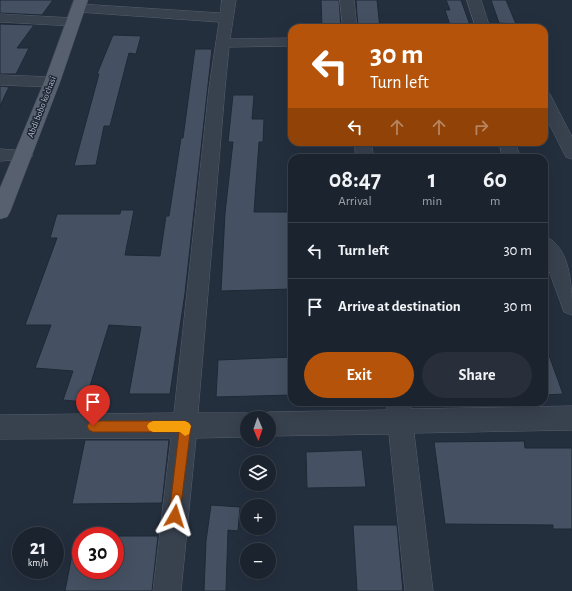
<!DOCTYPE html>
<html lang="en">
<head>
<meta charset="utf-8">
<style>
	:root { --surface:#1b232e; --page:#282f3a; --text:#f1f3f6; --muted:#a0a4aa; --line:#39404a; --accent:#b45309 }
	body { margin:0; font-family:"Alegreya Sans",sans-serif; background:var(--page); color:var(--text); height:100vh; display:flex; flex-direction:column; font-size:15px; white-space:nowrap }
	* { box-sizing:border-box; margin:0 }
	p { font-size:13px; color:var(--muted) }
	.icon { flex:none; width:22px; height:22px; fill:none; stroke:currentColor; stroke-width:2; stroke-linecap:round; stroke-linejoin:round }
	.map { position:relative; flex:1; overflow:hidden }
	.drawer { position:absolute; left:288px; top:154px; width:260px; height:252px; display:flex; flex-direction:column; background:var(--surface); border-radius:12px; box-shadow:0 4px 16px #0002,0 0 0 1px var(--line) }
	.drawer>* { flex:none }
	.hud { position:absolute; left:288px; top:24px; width:260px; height:122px; border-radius:12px; box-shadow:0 4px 16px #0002,0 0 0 1px var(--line); background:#b45309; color:#fff; overflow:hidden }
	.needle { width:26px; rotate:178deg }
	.tools { position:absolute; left:240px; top:411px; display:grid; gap:8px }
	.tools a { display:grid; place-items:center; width:36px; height:36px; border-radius:50%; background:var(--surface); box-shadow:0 4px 16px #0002,0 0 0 1px var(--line); font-size:20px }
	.speed { position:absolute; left:12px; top:527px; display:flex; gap:8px; font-size:20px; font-weight:700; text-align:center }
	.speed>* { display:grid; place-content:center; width:52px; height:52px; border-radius:50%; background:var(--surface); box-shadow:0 4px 16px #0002,0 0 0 1px var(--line); line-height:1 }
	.speed small { font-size:10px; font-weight:400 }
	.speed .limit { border:6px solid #d22; background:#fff; color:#111 }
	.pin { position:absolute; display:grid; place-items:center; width:34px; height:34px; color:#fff; margin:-41px -17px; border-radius:50% 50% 50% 0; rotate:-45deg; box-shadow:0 0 4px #0007 }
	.pin .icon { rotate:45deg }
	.me { position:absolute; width:44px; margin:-22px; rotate:6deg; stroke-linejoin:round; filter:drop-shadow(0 0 3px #0008) }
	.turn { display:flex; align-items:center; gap:14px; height:84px; padding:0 16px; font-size:18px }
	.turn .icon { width:52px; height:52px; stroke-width:2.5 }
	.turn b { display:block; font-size:28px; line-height:34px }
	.lanes { display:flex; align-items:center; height:38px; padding:0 16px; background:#0003; justify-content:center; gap:20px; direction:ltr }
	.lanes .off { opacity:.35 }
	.eta { display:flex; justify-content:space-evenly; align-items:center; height:68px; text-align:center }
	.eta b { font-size:24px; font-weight:700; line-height:28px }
	.primary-button { display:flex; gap:8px; margin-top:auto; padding:8px 16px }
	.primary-button a { flex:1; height:46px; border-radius:24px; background:var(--accent); color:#fff; font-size:16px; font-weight:700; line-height:46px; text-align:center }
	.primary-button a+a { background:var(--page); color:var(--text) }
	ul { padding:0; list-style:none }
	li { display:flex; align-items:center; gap:12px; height:56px; padding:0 16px; border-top:1px solid var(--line) }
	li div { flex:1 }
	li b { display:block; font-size:15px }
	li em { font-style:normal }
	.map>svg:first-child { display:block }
	.building { fill:#455162; stroke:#1f2835 }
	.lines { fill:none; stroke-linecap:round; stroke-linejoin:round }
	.minor-casing { stroke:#565f6c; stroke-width:1 }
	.major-casing { stroke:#414a57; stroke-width:1 }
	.minor { fill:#38414e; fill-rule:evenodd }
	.major { fill:#56606e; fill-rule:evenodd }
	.route { fill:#b45309; stroke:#753606 }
	.slow { fill:#f59e0b }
	.labels { text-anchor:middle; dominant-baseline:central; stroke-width:3; stroke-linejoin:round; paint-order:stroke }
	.far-street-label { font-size:9px; fill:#b4bcc9; stroke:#1d2633 }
</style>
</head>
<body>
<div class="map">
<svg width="572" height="591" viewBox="0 0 572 591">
	<rect width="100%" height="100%" fill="#242f3e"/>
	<g class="building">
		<polygon points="0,0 53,0 42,15 0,13"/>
		<polygon points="321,0 339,0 341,28 322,28"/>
		<polygon points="356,0 377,0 380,28 358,28"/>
		<polygon points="446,0 461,0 471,28 451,28 445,10 450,10"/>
		<polygon points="491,0 506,0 516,24 499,23"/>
		<polygon points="0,24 34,25 17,48 29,48 16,74 0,74"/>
		<polygon points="113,35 141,36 136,54 129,53 110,126 104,126 96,165 74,166 99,74 97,74"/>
		<polygon points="195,49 212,49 185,293 170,394 129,394 141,327 109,325 85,402 63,400 73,371 35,368 51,325 25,325 57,238 50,238 57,214 120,214 121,210 134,210 125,255 160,256 166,216 169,216 181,138 183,138"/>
		<polygon points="0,86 9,87 0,106"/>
		<polygon points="233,95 254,95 252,119 264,119 263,142 259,142 254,212 292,212 292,289 221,291 225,213 233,142 228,142"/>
		<polygon points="544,347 546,347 563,394 544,395"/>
		<polygon points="292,357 292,395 216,397 218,360"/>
		<polygon points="85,440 169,440 162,503 72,504"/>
		<polygon points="524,441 525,448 572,448 572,529 553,529 553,525 445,524 434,442"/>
		<polygon points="362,450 366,487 307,488 306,452"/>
		<polygon points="211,505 240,507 238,531 228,530 226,591 204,591 206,541"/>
		<polygon points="353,525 397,525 403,591 357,591"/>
		<polygon points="117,536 158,536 152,591 65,591 74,544 81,544 81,570 115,570"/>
	</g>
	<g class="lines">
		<defs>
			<g id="minor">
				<polygon points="222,0 236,0 230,39 292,38 292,46 229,47 225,88 198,413 247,413 256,418 247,418 247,437 196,438 181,591 153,591 171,438 0,439 0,415 174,413 209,88 219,22 79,12 74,11 72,8 74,5 79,4 220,13"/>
				<polygon points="340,0 354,0 357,28 343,28"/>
				<polygon points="467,0 481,0 490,28 476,28"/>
				<polygon points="0,14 73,18 78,19 80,22 78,25 73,26 0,22"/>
				<polygon points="0,75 52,77 57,79 60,82 57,85 52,87 0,85"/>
				<polygon points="544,93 550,94 552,98 572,137 572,159 566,157 544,114"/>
				<polygon points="355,142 371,142 374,158 356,158"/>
				<polygon points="499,142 515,142 521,158 503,158"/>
				<polygon points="0,149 30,151 33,155 30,159 0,161"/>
				<path d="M 544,236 C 572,246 572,290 572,315 L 564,312 L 544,257 Z"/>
				<polygon points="386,402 410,402 411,409 572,406 572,430 414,433 433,591 405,591 389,434 269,436 269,418 259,418 260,415 269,412 387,410"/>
			</g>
			<polygon id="major" points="74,0 88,0 60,82 10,212 7,217 0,219 0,188 44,82"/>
		</defs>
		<use href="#minor" class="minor-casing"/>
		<use href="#major" class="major-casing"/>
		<use href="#minor" class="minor"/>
		<use href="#major" class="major"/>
	</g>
	<polygon class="route" points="93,421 185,421 189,423 191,426 179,520 175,522 171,520 169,516 179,432 93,432 89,430 87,426 89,423"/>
	<polygon class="slow" points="153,421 185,421 189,423 191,426 189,434 185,436 180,432 153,432 149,430 147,426 149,423"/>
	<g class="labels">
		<g class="far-street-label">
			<text transform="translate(42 107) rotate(-69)">Abdi bobo ko'chasi</text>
		</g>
	</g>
</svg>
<div class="tools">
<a><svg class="needle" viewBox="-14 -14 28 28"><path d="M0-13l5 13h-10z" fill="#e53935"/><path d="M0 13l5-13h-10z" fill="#a0a4aa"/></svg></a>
<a><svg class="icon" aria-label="layers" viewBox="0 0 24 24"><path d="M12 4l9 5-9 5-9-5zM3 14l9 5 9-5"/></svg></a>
<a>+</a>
<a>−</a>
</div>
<div class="speed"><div>21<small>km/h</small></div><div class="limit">30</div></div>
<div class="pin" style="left:93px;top:426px;background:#d93025"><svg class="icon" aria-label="arrive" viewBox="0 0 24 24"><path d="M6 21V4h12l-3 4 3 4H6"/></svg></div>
<svg class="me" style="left:175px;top:516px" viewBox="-20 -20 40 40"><path d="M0-17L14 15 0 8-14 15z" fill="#b45309" stroke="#fff" stroke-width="4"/></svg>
<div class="hud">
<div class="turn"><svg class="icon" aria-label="left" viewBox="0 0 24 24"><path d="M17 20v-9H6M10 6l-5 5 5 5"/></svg><div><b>30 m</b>Turn left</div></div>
<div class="lanes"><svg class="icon" aria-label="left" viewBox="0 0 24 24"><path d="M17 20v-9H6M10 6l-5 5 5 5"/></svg><svg class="icon off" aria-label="ahead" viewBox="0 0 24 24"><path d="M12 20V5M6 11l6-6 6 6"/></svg><svg class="icon off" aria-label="ahead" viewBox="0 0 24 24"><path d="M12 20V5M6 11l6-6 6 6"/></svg><svg class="icon off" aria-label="right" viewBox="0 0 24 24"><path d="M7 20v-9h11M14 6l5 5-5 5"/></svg></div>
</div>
<section class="drawer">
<div class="eta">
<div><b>08:47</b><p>Arrival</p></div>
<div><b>1</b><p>min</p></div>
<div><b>60</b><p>m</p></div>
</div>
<ul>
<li><svg class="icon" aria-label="left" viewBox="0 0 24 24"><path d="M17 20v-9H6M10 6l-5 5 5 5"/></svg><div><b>Turn left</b></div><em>30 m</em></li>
<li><svg class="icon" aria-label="arrive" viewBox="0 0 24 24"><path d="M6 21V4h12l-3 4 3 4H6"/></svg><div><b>Arrive at destination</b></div><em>30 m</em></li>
</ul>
<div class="primary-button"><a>Exit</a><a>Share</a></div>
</section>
</div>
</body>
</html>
